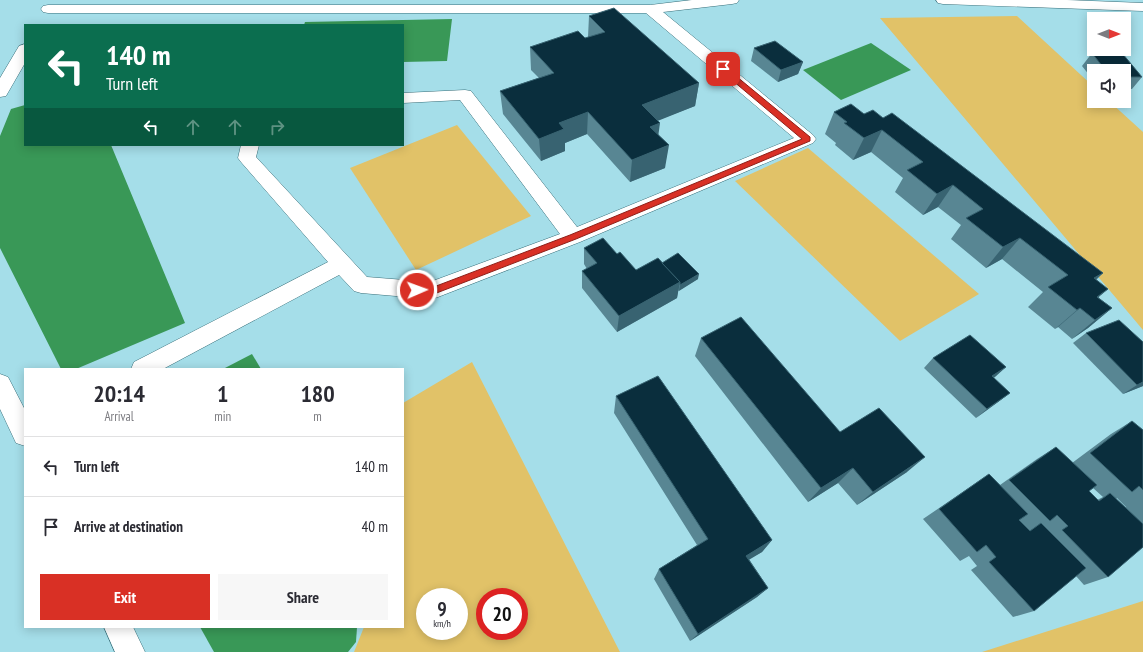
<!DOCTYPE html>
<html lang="en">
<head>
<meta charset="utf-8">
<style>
	:root { --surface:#fff; --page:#f7f7f7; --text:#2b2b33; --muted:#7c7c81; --line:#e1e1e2; --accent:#d93025 }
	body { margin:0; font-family:"PT Sans Narrow",sans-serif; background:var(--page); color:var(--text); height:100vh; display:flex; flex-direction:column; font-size:15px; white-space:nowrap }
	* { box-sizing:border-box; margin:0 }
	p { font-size:13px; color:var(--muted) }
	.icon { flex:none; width:22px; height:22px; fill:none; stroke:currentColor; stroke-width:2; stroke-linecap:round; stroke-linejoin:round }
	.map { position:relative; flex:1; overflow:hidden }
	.details { position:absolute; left:24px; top:368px; width:380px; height:260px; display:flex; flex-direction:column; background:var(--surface); border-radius:0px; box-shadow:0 2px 10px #0003 }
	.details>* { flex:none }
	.banner { position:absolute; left:24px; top:24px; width:380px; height:122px; border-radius:0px; box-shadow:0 2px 10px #0003; background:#0b6e4f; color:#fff; overflow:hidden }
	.needle { width:26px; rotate:90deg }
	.fabs { position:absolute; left:1087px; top:12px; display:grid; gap:8px }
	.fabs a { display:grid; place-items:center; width:44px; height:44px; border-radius:0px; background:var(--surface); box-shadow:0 2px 10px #0003; font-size:20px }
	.speed { position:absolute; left:416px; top:588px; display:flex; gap:8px; font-size:20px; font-weight:700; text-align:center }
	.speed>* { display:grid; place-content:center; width:52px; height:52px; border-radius:50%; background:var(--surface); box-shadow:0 2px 10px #0003; line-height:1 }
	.speed small { font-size:10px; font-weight:400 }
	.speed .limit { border:6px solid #d22; background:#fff; color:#111 }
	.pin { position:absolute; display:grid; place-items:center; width:34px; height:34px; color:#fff; margin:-17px; border-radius:8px; box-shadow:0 2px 6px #0006 }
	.me { position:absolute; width:44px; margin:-22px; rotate:88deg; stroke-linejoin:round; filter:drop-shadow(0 0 3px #0008) }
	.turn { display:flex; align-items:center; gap:14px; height:84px; padding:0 16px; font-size:18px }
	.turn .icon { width:52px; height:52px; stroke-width:2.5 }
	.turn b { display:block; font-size:28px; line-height:34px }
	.lanes { display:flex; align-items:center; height:38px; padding:0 16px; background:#0003; justify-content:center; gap:20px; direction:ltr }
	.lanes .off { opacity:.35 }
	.eta { display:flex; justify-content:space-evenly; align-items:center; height:68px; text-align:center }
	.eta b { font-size:24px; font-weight:700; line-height:28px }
	.primary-button { display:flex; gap:8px; margin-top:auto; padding:8px 16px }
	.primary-button a { flex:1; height:46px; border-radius:0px; background:var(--accent); color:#fff; font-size:16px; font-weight:700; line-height:46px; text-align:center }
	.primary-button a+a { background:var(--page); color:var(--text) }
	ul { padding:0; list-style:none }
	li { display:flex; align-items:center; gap:12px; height:60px; padding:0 16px; border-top:1px solid var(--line) }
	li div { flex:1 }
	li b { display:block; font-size:15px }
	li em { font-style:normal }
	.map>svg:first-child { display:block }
	.green { fill:#e1c268; fill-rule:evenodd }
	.water { fill:#399857 }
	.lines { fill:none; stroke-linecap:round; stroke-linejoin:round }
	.minor-casing { stroke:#386f7a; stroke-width:1 }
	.minor { fill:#fff; fill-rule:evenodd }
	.wall { fill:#588693; fill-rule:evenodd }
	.shaded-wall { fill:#386371 }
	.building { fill:#0a2e3d; stroke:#386371 }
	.route { fill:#d93025; stroke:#8d1f18 }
</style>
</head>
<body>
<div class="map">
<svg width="1143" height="652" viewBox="0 0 1143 652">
	<rect width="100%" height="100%" fill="#a5dee9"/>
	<g class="green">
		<polygon points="1017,16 1094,87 1094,101 1109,101 1143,132 1143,330 880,18"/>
		<polygon points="457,125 531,216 416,270 350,168"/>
		<polygon points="808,148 979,294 900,341 735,181"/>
		<path d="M 472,362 L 620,652 L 354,652 L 364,627 L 403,627 L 403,403 ZM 425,597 L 459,597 L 459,631 L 425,631 ZM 485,597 L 519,597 L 519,631 L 485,631 Z"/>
		<polygon points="1143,601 1143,652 982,652"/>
	</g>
	<g class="water">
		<polygon points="452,19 447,61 403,62 403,25 304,25 305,22"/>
		<polygon points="871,43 911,70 841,100 803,70"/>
		<polygon points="25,105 25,145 111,145 185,323 76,369 61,369 0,248 0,136 11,109"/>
		<polygon points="252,354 261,369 223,369"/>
		<polygon points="200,627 357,627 356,642 348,652 214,652"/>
	</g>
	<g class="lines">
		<defs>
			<g id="minor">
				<polygon points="692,0 739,0 737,3 732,4 663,12 813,135 816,139 813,143 580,242 438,297 431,299 361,293 354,291 339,275 163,369 131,369 134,362 328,262 241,162 238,158 241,145 259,145 256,157 367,277 430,282 560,234 460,100 403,103 403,93 465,90 471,91 577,227 794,138 646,13 48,13 43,12 41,9 43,6 48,5 650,5"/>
				<polygon points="936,0 1067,0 1143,3 1143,11 943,4 938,3"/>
				<polygon points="25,44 25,63 6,96 0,97 0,78 19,46"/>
				<polygon points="0,374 8,377 25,410 25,446 16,443 0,409"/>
				<polygon points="104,627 133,627 145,652 115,652"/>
			</g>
		</defs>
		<use href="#minor" class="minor-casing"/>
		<use href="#minor" class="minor"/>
	</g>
	<g class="wall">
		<polygon points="589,16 699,83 695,106 658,120 658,135 665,168 630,182 587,134 565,143 565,151 541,161 503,114 500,91 539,78 531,70 530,47 585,38 588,37"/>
		<polygon points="754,48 803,62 798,74 778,82 751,61"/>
		<polygon points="1092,53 1142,77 1132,89 1124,89 1124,71 1094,71 1094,81 1082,66"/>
		<polygon points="834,112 864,114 883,118 1103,273 1096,280 1099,298 1112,308 1088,328 1072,339 1058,327 1055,329 1028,307 1043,292 1002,259 986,268 951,239 961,225 938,207 923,215 895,192 903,178 871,152 853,160 835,145 836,143 825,134"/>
		<polygon points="584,248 617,254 636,270 662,263 698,279 678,291 677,298 617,332 582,288 582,271 587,269 584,264"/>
		<polygon points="1086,333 1143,386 1123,394 1073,343"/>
		<polygon points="701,338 840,432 907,472 857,505 838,483 808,502 695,356"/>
		<polygon points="933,358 1006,367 993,378 1010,393 998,402 976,418 924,368"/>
		<polygon points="616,396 772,540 762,552 749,559 768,588 757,597 690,641 654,579 659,569 697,545 614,413"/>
		<path d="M 1132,421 L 1143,430 L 1143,547 L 1108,577 L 1084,585 L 1076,576 L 1034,611 L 1013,617 L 971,570 L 977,566 L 969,556 L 960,561 L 923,519 L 989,474 L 1000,485 L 1037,459 L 1056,447 L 1072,463 L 1111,434 ZM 1093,488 L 1103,497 L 1097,500 L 1089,491 ZM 1117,498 L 1126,507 L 1125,507 L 1116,499 Z"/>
	</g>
	<g class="shaded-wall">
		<polygon points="803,62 798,74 778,82 781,70"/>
		<polygon points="699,83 695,106 640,128 642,105"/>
		<polygon points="588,112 587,134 565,143 565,151 541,161 539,139 559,123"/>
		<polygon points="660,123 657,145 650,127"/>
		<polygon points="882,130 871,152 853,160 864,138"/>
		<polygon points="669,145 665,168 630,182 632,160"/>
		<polygon points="953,185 938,207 923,215 937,194"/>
		<polygon points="1020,238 1002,259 986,268 1003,247"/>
		<polygon points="1103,273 1081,293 1094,278"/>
		<polygon points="699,274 698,279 679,291 680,285"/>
		<polygon points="680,282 677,298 617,332 619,316"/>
		<polygon points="1108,289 1085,309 1097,297"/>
		<polygon points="1080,308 1058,327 1055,329 1077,310"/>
		<polygon points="1112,308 1088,328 1072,339 1095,320"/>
		<polygon points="1006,367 995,377 981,386 992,376"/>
		<polygon points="1143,382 1143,386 1123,394 1137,385"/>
		<polygon points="1010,393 998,402 976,418 987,409"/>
		<polygon points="925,457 907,472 857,505 873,492"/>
		<polygon points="853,468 838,483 808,502 821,488"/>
		<polygon points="772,540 762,552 737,567 746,556"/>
		<polygon points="768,588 757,597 690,641 698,634"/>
	</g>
	<g class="building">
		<polygon points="614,8 699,83 642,105 660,123 650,127 669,145 632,160 588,112 559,123 564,129 539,139 500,91 554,73 530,47 578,31 585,38 605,32 589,16"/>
		<polygon points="775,41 803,62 781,70 754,48"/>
		<polygon points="1092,53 1122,53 1142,77 1124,77 1124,71 1106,71"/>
		<polygon points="851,104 864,114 873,110 883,118 892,113 1103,273 1094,278 1108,289 1097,297 1112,308 1095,320 1080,308 1077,310 1048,287 1068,275 1020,238 1003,247 966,218 983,209 953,185 937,194 907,170 923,162 882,130 864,138 844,123 847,122 834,112"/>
		<polygon points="603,238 617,254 620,252 636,270 658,258 680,282 619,316 582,271 597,263 584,248"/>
		<polygon points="678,253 699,274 680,285 680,282 662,263"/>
		<polygon points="741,317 840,432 879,408 925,457 873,492 853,468 821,488 701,338"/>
		<polygon points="1119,320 1143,342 1143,382 1137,385 1086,333"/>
		<polygon points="970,335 1006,367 992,376 1010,393 987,409 933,358"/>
		<polygon points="658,376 772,540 746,556 768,588 698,634 659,569 708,539 616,396"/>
		<polygon points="1132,421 1143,430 1143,490 1139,486 1132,492 1090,453"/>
		<polygon points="1056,447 1097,485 1089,491 1099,501 1110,493 1143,524 1143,547 1108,577 1062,530 1068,526 1057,515 1050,521 1009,480"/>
		<polygon points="989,474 1028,514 1019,520 1030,531 1041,523 1086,568 1034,611 989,562 996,557 986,545 977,552 939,509"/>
	</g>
	<polygon class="route" points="720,67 725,67 810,137 810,141 576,239 434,294 431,295 414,293 413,290 414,288 431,288 570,235 802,139 720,70"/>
</svg>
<div class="fabs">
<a><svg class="needle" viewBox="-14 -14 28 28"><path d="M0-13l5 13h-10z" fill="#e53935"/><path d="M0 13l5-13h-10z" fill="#7c7c81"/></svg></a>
<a><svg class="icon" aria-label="sound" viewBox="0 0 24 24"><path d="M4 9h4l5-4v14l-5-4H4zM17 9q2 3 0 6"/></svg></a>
</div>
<div class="speed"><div>9<small>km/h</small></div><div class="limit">20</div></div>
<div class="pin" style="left:723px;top:69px;background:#d93025"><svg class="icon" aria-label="arrive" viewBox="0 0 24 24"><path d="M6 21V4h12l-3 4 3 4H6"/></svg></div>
<svg class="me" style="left:417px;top:290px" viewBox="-20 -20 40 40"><circle r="17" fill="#d93025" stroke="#fff" stroke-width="3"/><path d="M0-11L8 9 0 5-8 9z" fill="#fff"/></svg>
<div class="banner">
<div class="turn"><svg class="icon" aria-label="left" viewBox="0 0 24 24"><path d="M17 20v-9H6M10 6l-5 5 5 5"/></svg><div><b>140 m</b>Turn left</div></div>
<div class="lanes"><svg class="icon" aria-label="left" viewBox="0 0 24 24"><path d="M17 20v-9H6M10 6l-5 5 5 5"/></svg><svg class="icon off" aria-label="ahead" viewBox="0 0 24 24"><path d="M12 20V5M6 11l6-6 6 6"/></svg><svg class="icon off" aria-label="ahead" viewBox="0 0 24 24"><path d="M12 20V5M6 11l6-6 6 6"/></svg><svg class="icon off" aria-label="right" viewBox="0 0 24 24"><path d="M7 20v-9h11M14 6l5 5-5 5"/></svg></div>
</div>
<section class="details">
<div class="eta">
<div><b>20:14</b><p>Arrival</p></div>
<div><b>1</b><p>min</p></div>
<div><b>180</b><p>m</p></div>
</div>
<ul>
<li><svg class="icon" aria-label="left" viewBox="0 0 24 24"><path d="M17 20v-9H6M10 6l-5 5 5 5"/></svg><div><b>Turn left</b></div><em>140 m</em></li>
<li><svg class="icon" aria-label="arrive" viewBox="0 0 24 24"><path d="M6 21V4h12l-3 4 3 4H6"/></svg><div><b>Arrive at destination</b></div><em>40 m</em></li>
</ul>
<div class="primary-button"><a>Exit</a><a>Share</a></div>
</section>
</div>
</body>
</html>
